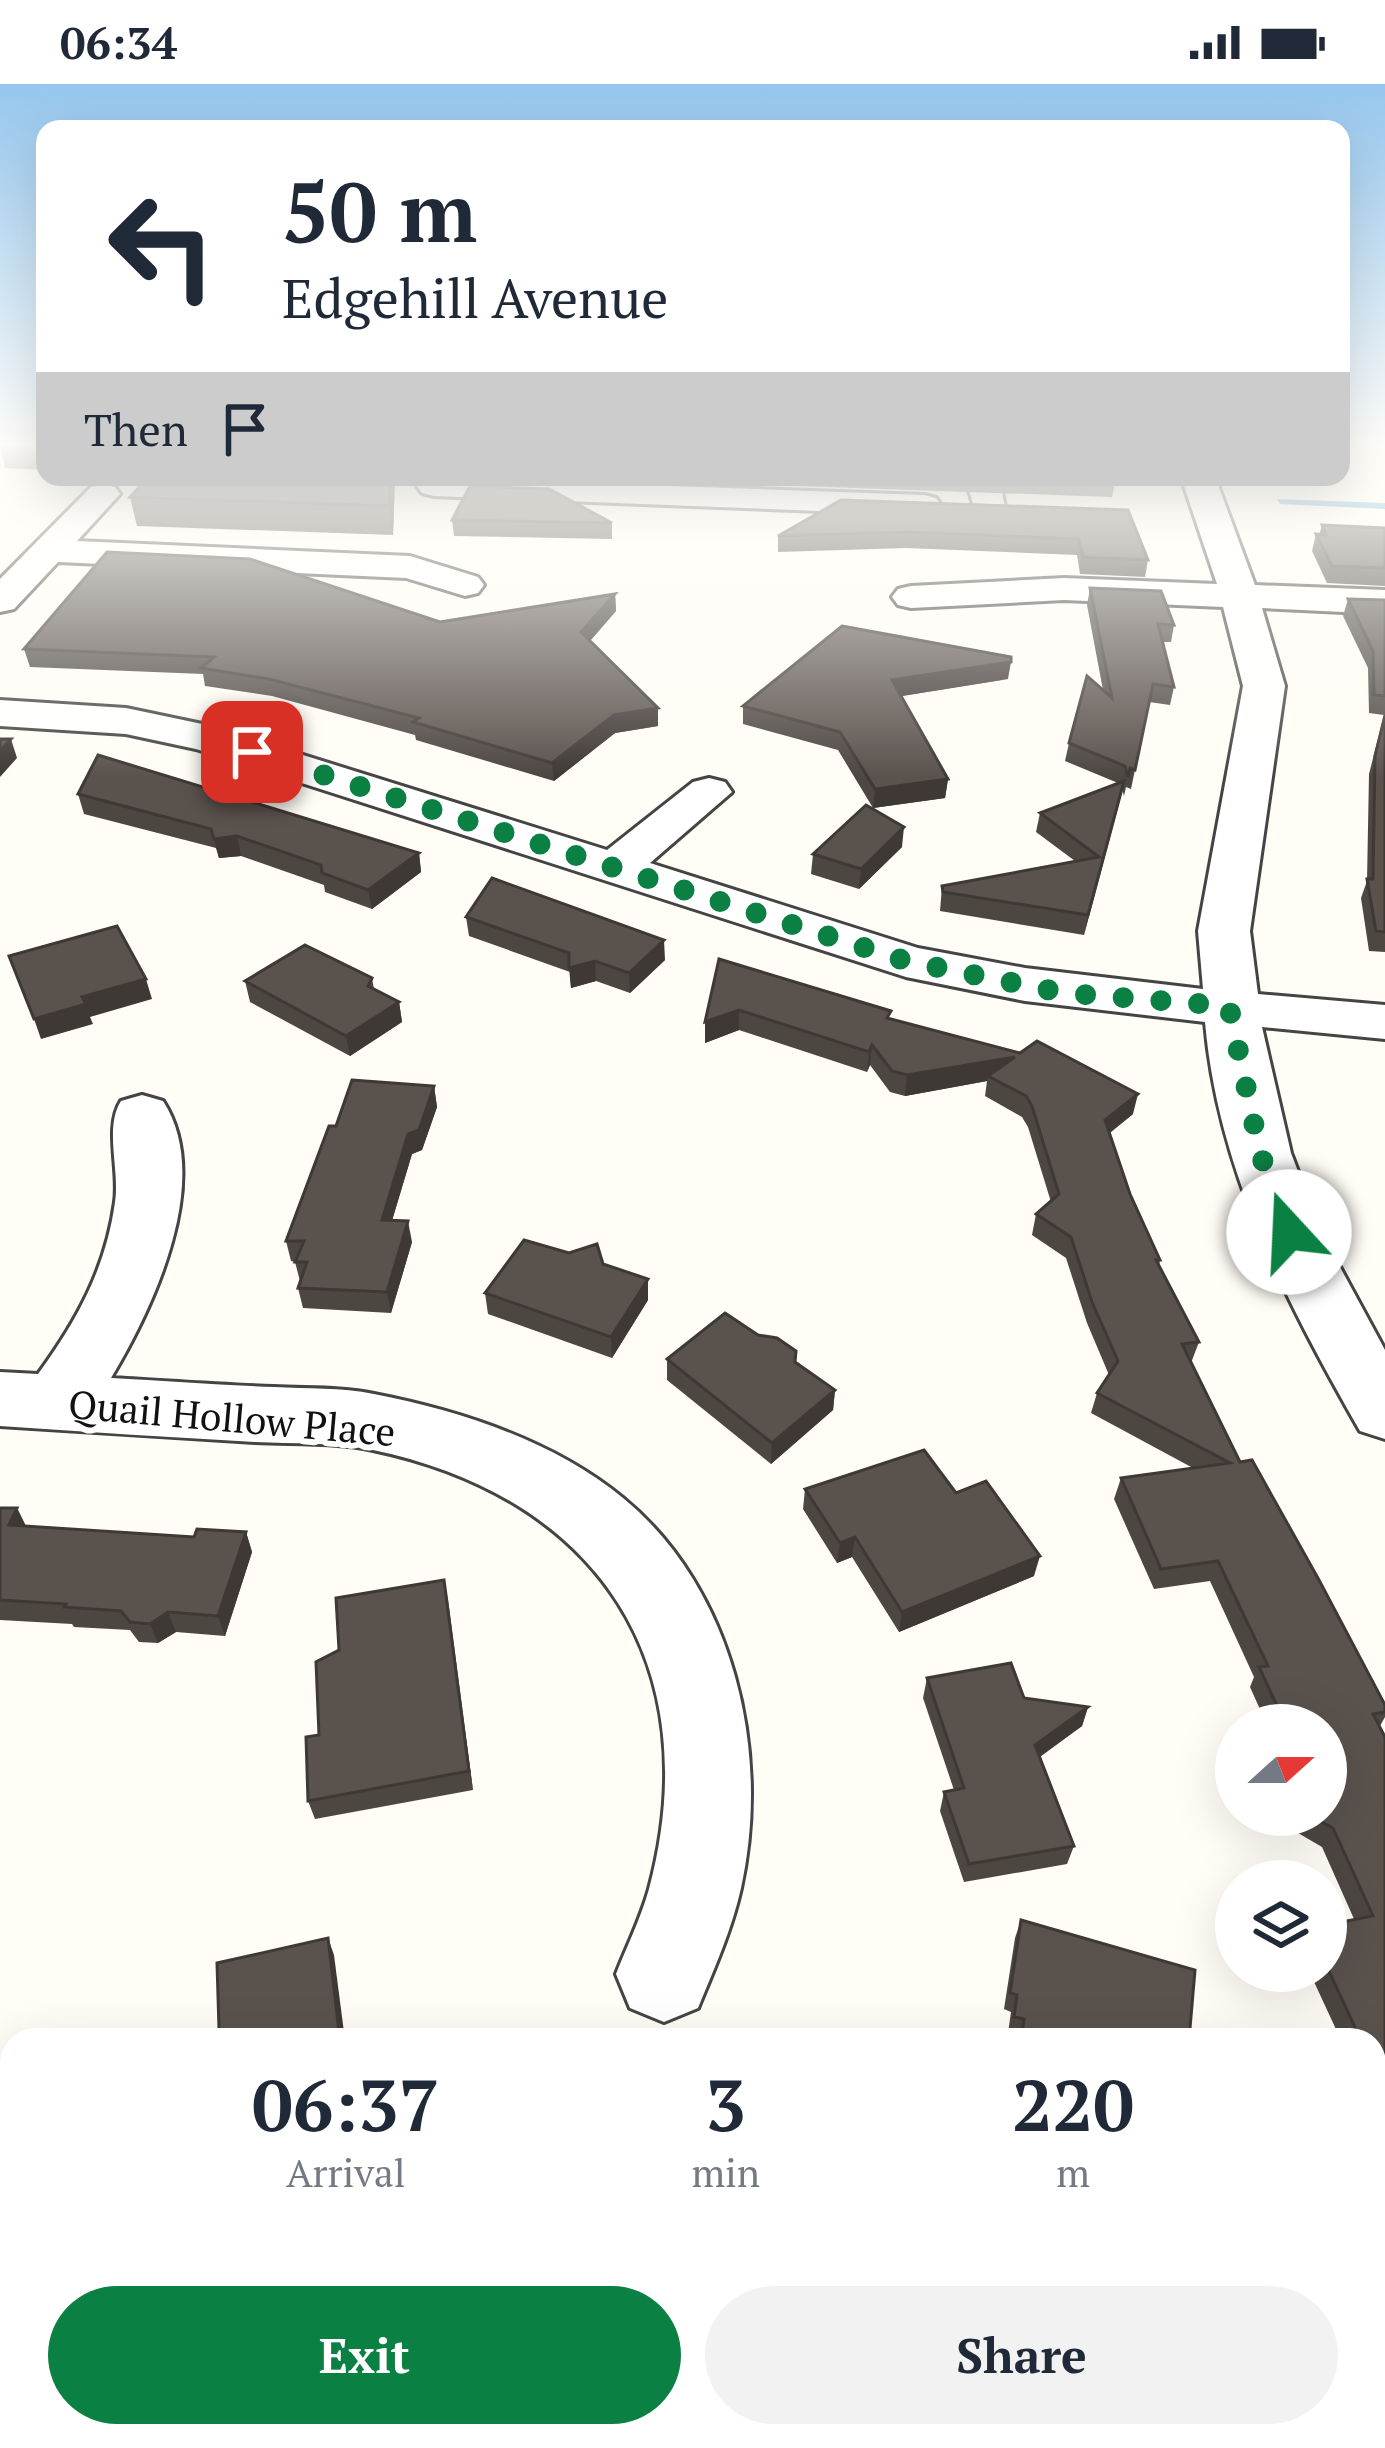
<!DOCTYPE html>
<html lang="en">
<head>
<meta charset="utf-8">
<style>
	:root { --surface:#fff; --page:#f2f2f3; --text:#1f2937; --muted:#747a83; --accent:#0b8043 }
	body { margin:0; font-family:"PT Serif",serif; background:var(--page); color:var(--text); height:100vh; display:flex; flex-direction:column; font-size:45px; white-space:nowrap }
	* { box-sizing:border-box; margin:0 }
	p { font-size:39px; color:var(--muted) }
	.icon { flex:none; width:66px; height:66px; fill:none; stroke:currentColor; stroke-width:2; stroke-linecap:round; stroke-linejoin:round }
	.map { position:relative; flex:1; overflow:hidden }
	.details { position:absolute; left:0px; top:1944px; width:1386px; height:420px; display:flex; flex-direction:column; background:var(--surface); border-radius:36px 36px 0 0; box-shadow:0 12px 48px #0002 }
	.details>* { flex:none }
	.hud { position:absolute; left:36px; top:36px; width:1314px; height:366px; border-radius:24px; box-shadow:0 12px 48px #0002; background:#fff; color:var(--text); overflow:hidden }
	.needle { width:78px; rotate:69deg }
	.buttons { position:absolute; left:1215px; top:1620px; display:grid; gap:24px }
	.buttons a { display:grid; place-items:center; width:132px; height:132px; border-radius:50%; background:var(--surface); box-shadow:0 12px 48px #0002; font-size:60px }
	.pin { position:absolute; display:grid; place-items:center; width:102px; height:102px; color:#fff; margin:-51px; border-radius:24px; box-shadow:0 6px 18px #0006 }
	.me { position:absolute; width:132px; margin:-66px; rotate:340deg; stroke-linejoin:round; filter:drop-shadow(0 0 9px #0008) }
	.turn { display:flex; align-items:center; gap:42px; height:252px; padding:0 48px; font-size:54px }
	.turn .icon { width:156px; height:156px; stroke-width:2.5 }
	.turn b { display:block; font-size:84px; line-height:102px }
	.then { display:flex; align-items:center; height:114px; padding:0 48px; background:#0003; gap:24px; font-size:45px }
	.eta { display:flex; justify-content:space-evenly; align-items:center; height:204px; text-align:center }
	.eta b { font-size:72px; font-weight:700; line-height:84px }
	.button { display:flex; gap:24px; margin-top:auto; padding:24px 48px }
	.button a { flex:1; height:138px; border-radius:72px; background:var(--accent); color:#fff; font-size:48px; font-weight:700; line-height:138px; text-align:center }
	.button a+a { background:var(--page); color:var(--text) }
	.status { display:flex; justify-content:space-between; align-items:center; height:84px; padding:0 60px; background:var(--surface); direction:ltr }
	.status svg { height:33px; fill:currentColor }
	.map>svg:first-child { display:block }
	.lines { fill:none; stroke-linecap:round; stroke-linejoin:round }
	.stream { fill:#3f96cf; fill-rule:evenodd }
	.minor-casing { stroke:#444; stroke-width:6 }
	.minor { fill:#fff; fill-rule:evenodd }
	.wall { fill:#4d4742 }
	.shaded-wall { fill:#3f3936 }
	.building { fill:#5a524d; stroke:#3f3936; stroke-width:3 }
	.route { stroke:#0b8043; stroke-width:21; stroke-dasharray:0 37.8 }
	.labels { text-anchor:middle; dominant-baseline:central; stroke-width:12; stroke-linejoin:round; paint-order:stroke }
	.street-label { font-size:39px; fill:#111; stroke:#fff }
</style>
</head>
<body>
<div class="status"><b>06:34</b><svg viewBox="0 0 49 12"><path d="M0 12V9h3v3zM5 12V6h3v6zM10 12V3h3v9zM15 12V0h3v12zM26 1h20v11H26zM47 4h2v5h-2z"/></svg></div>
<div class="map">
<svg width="1385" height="2364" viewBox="0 0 1385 2364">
	<rect width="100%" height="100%" fill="#fffdf5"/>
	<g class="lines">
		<polygon class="stream" points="1277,415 1385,419 1385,425 1280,420"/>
		<defs>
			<g id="minor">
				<polygon points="420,393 924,411 936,414 941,421 936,428 924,431 434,412 422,409 417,402"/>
				<polygon points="965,393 999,393 1005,423 1000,430 976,430"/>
				<path d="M 1181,393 L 1215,393 L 1255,501 L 1385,506 L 1385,530 L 1262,524 L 1285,602 L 1250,847 L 1258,910 L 1385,921 L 1385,955 L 1262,943 L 1291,1069 L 1321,1148 L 1385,1266 L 1385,1355 L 1360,1347 C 1287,1219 1218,1087 1205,938 L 1025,917 L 906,893 L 196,665 L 126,650 L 0,642 L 0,616 L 126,624 L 207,641 L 607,766 L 693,698 L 709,694 L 725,698 L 732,708 L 650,779 L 918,864 L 1025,884 L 1203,905 L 1198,847 L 1243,602 L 1223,523 L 1064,516 L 911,524 L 898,521 L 892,513 L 898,505 L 911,502 L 1064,494 L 1217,500 Z"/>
				<polygon points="103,400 115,403 120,410 77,457 410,472 478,493 484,501 478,509 465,512 406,494 58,478 14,525 0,528 0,495 91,403"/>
				<path d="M 142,1011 L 163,1017 C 214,1095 153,1224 111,1294 C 165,1297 220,1301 274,1303 C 307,1305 341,1303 374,1310 C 461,1327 554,1357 623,1414 C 734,1505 771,1668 741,1804 C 732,1845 714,1885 698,1924 L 664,1938 L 630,1924 L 616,1890 C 627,1862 641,1834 649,1805 C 709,1580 598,1413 373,1366 C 335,1358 294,1360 255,1358 C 170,1353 85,1348 0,1342 L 0,1288 L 38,1290 C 77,1237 106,1184 115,1118 C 120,1087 104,1043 121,1017 Z"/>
			</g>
		</defs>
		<use href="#minor" class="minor-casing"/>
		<use href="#minor" class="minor"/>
	</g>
	<g class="wall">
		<polygon points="0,362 45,362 45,386 5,384"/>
		<polygon points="395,393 393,451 137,442 130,413"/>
		<polygon points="553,393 659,393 659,396"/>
		<polygon points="771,393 1116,393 1112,413 771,401"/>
		<polygon points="1128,426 1148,476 1145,493 1080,490 1077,471 906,464 778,468 778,452"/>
		<polygon points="452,436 612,439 612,455 454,452"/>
		<polygon points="1322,441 1385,444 1385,502 1327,499 1312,467 1316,450 1319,451"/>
		<polygon points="1090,504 1174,541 1171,558 1163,558 1174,603 1170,621 1149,618 1131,705 1126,703 1124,712 1122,705 1084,851 940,827 942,802 1075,777 1036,748 1040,729 1118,699 1065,677 1069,659 1103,606 1087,521"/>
		<polygon points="615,510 616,527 590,557 658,642 615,649 554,697 416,656 415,651 272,612 205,602 203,590 30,583 24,565 440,538"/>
		<polygon points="1348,515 1385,516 1385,868 1369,867 1361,814 1367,797 1369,690 1384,631 1369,629 1368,584 1343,532"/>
		<polygon points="1008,595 901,612 948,695 945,714 873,724 838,666 743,640 743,622"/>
		<polygon points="78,710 419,769 421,788 372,825 325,808 324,801 241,772 219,774 216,764 84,730"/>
		<polygon points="902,763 859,805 811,790 813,770"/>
		<polygon points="466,833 665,876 630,909 596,897 571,904 570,888 469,852"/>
		<polygon points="719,875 890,935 1133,1030 1110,1049 1130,1110 1160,1176 1159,1182 1199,1258 1191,1279 1240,1378 1385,1621 1385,1633 1380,1642 1385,1653 1385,1993 1374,1995 1374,1956 1341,1956 1309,1887 1326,1887 1326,1841 1354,1835 1322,1763 1281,1739 1277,1731 1326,1731 1326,1641 1267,1641 1250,1603 1254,1593 1210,1497 1154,1505 1114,1415 1121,1394 1193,1384 1091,1329 1097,1309 1109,1291 1087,1239 1066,1174 1032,1151 1036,1130 1051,1118 1028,1043 1022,1033 985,1012 987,997 905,1012 890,1008 870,981 867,988 739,946 705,959"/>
		<polygon points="372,894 374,905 399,918 402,938 350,972 250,918 245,897"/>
		<polygon points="434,1002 437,1023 422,1066 412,1070 392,1136 412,1158 391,1229 303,1224 298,1204 300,1197 295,1178 291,1177 286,1157 336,1042"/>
		<polygon points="603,1180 648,1216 612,1274 488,1230 485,1209"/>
		<polygon points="667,1275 835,1306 833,1326 771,1380 667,1296"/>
		<polygon points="805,1405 956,1409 1034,1492 899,1548 852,1473 837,1479 803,1425"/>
		<polygon points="0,1424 17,1424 26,1442 194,1453 246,1448 252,1468 225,1552 176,1548 158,1559 139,1558 130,1546 74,1543 72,1540 0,1536"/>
		<polygon points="444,1496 473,1706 315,1735 308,1717 319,1651 339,1566"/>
		<polygon points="927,1594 1024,1614 1088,1623 1082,1642 1040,1673 1074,1762 1067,1780 964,1798 940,1727 944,1708 954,1706 923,1614"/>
		<polygon points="1021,1836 1189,1956 1017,1956 1018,1951 1008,1949 1011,1928 1004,1925 1015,1854"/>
	</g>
	<g class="shaded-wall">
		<polygon points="390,393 395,393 393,451 389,422"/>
		<polygon points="615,510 616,527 582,566 581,548"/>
		<polygon points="1011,578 1008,595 890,614 892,596"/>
		<polygon points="658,624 658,642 615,649 554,697 552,679 614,631"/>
		<polygon points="11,655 17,674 0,693 0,667"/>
		<polygon points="948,695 945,714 873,724 875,705"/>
		<polygon points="1124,697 1120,716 1084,851 1088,831"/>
		<polygon points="904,743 902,763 859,805 861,785"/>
		<polygon points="237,752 241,772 219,774 214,755"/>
		<polygon points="419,769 421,788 372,825 368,806"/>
		<polygon points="664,856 665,876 630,909 629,889"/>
		<polygon points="595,877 596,897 571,904 569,884"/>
		<polygon points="146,895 152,915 90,933 93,940 41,955 34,935 82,913"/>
		<polygon points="399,918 402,938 350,972 346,952"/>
		<polygon points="739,926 739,946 705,959 705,938"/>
		<polygon points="872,961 870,981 867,988 869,968"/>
		<polygon points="1015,973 988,992 987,997 905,1012 907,991"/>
		<polygon points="434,1002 437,1023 422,1066 412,1070 386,1157 382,1136 408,1050"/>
		<polygon points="1138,1010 1133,1030 1100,1056 1105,1036"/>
		<polygon points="408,1137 412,1158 391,1229 387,1208"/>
		<polygon points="648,1195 648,1216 612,1274 611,1253"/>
		<polygon points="835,1306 833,1326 771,1380 772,1359"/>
		<polygon points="17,1424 27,1445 9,1441"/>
		<polygon points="246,1448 252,1468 225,1552 218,1532"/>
		<polygon points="855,1453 852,1473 837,1479 840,1459"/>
		<polygon points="1040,1472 1034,1492 899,1548 902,1528"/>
		<polygon points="444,1496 448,1516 473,1706 469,1687"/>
		<polygon points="168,1528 176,1548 158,1559 150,1540"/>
		<polygon points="1088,1623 1082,1642 1029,1680 1035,1661"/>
		<polygon points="328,1854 334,1871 345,1956 340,1956"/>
		<polygon points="0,2024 9,2033 0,2076"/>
		<polygon points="596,2352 602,2352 597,2364 591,2364"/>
	</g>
	<g class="building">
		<polygon points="149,393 390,393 389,422 130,413"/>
		<polygon points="470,402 549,405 612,439 452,436"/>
		<polygon points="841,416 1128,426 1148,476 1083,473 1079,455 908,448 778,452"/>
		<polygon points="1322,441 1385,444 1385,484 1332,482 1316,450 1326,451"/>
		<polygon points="107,468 250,475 440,538 615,510 581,548 658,624 614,631 552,679 413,638 419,634 269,595 201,584 214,573 24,565"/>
		<polygon points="1090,504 1161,507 1174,541 1158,540 1174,603 1153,600 1135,686 1130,684 1128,693 1125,682 1069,659 1087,592 1112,614"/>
		<polygon points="1348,515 1385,516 1385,612 1374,611 1373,567"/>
		<polygon points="842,542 1011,573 1011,578 892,596 948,695 875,705 840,648 743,622"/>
		<polygon points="1385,631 1385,848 1376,847 1367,795 1373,795 1375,672"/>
		<polygon points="0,655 11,655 0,667"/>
		<polygon points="98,671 419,769 368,806 322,789 321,781 237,752 214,755 211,745 78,710"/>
		<polygon points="1124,697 1088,831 943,808 942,802 1099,773 1040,729"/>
		<polygon points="866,721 904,743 861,785 813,770"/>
		<polygon points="492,794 664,856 629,889 595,877 569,884 569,869 466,833"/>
		<polygon points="117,842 146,895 82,913 86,920 34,935 9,872"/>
		<polygon points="305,861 372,894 368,902 399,918 346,952 245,897"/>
		<polygon points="719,875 891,927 887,934 1020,969 1037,957 1138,1010 1105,1036 1130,1110 1160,1176 1156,1176 1199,1258 1182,1260 1240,1378 1252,1376 1319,1496 1385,1621 1385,1628 1373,1630 1385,1653 1385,1981 1374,1983 1374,1956 1361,1956 1326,1881 1326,1841 1373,1832 1333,1744 1309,1731 1326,1731 1326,1641 1286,1641 1259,1583 1268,1582 1218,1477 1161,1485 1121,1394 1230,1379 1097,1309 1118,1277 1092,1218 1071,1153 1036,1130 1059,1110 1032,1022 1026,1012 988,992 1015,973 907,991 892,987 872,961 869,968 739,926 705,938"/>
		<polygon points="352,996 434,1002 419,1046 408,1050 382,1136 408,1137 387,1208 298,1204 307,1178 295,1178 304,1157 286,1157 329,1042 336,1042"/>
		<polygon points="524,1156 569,1169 597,1160 603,1180 648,1195 611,1253 485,1209"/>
		<polygon points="725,1229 758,1251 777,1254 796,1267 795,1278 835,1306 772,1359 667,1275"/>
		<polygon points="924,1366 956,1409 986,1397 1040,1472 902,1528 855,1453 840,1459 805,1405"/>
		<polygon points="0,1424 17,1424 9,1441 194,1453 197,1445 246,1448 218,1532 168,1528 150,1540 130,1538 121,1527 64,1523 66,1520 0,1516"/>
		<polygon points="444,1496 469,1687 308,1717 306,1653 319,1651 316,1578 339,1566 336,1514"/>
		<polygon points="1011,1579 1024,1614 1088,1623 1035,1661 1074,1762 969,1780 944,1708 964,1704 927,1594"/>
		<polygon points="1021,1836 1195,1886 1189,1956 1021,1956 1024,1935 1014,1933 1017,1911 1010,1909"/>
		<polygon points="328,1854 340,1956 211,1956 219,1945 217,1879"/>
		<polygon points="459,2352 596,2352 591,2364 453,2364"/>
		<polygon points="736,2352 977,2352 975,2364 741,2364"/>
	</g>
	<linearGradient id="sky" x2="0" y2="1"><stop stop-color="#95c6ee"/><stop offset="0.52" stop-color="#fffefa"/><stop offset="1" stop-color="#fffefa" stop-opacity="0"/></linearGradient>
	<rect width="1385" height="693" fill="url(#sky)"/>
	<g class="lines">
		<polyline class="route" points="252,668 906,877 1064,909 1229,922 1260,1069 1289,1148"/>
	</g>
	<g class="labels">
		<g class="street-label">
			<text transform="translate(232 1333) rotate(5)">Quail Hollow Place</text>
		</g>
	</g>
</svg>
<div class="buttons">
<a><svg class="needle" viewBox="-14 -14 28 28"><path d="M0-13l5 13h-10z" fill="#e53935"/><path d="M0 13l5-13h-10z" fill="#747a83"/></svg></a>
<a><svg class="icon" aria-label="layers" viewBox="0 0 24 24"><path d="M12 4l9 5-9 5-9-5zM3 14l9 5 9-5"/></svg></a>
</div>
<div class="pin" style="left:252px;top:668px;background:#d93025"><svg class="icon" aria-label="arrive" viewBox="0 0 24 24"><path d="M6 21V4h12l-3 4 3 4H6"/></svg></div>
<svg class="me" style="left:1289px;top:1148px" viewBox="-20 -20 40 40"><circle r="19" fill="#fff"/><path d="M0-13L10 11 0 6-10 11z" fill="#0b8043"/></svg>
<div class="hud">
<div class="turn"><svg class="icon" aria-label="left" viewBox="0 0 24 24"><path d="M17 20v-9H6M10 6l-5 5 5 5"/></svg><div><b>50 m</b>Edgehill Avenue</div></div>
<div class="then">Then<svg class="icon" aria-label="arrive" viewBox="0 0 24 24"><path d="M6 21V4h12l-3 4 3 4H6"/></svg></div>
</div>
<section class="details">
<div class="eta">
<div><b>06:37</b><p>Arrival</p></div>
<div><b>3</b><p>min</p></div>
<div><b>220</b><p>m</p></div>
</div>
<div class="button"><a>Exit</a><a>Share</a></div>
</section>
</div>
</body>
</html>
